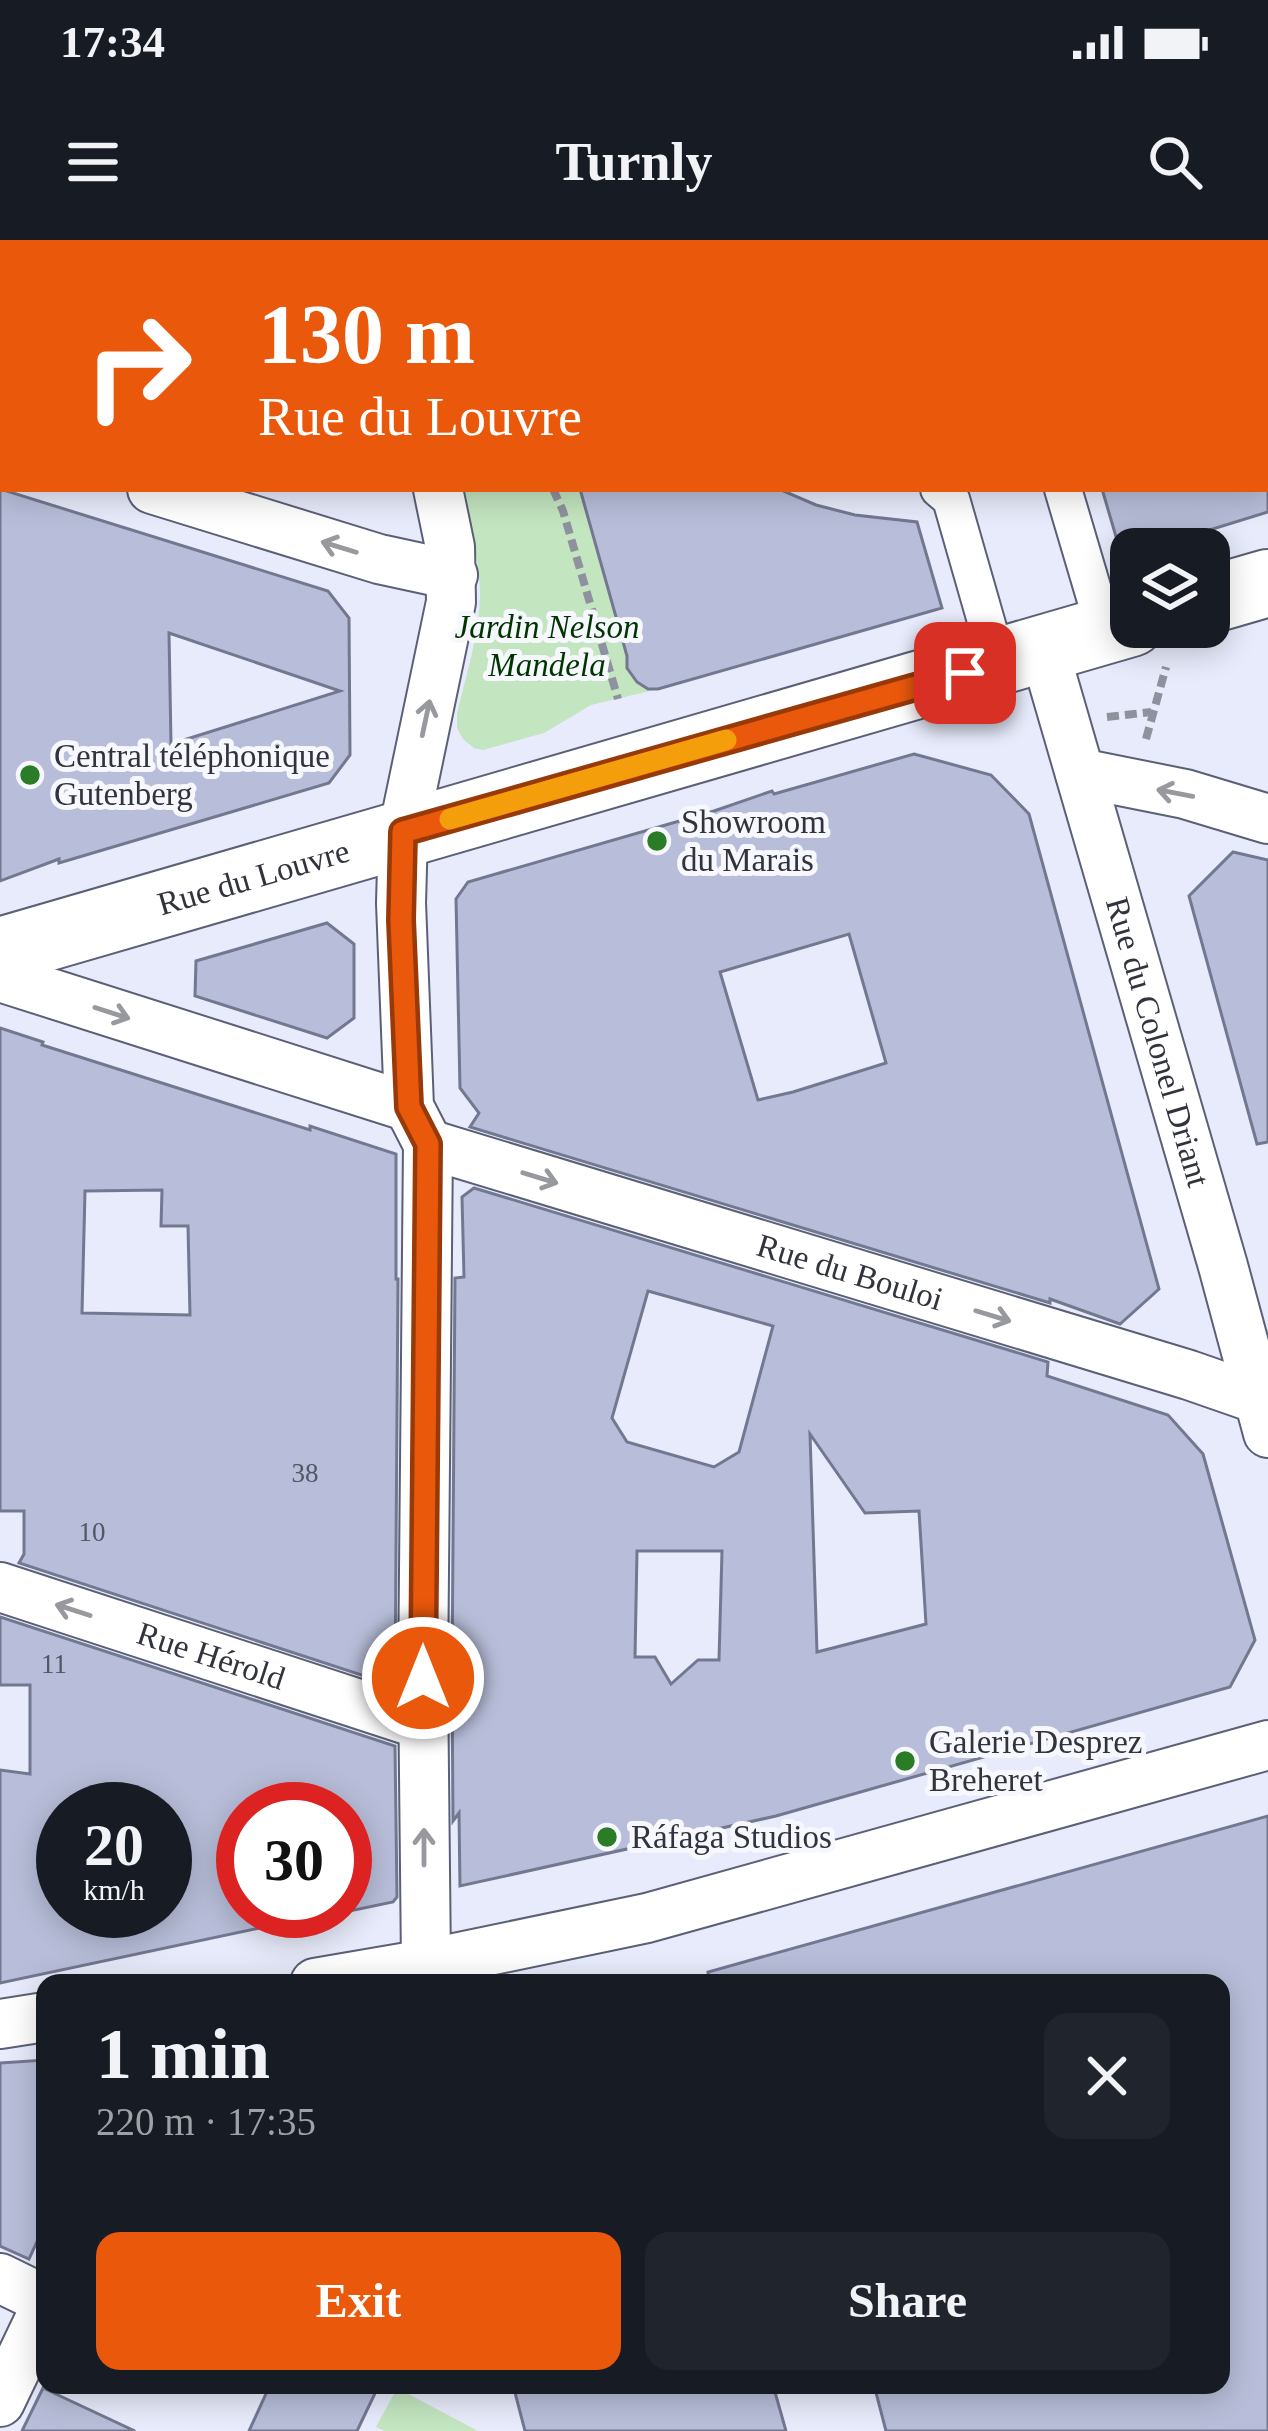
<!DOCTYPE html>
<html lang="en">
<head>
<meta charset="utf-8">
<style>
	:root { --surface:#171b24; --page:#20242c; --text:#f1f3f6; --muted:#9ea1a6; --accent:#ea580c }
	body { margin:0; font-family:"Times New Roman",serif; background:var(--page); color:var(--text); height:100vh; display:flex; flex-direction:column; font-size:45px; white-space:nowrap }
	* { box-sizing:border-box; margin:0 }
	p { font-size:39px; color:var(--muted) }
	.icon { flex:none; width:66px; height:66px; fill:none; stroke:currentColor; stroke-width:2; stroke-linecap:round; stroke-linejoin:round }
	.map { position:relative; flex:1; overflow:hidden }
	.panel { position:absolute; left:36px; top:1734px; width:1194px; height:420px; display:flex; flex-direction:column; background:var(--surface); border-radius:24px; box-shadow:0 6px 30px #0003 }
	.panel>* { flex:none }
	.top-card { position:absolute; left:0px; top:0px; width:1269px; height:252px; box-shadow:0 6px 30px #0003; background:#ea580c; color:#fff; overflow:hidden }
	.fabs { position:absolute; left:1110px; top:288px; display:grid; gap:24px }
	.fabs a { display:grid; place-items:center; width:120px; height:120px; border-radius:24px; background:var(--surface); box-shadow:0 6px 30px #0003; font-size:60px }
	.speed { position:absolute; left:36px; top:1542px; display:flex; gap:24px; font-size:60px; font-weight:700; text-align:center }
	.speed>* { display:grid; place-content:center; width:156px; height:156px; border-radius:50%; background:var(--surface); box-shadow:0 6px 30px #0003; line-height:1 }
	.speed small { font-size:30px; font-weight:400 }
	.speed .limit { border:18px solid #d22; background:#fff; color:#111 }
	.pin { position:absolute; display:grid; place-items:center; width:102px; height:102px; color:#fff; margin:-51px; border-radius:24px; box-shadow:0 6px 18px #0006 }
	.me { position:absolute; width:132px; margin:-66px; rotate:0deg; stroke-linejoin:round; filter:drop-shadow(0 0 9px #0008) }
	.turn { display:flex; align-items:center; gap:42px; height:252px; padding:0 60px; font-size:54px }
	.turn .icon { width:156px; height:156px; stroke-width:2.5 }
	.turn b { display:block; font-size:84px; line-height:102px }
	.round { display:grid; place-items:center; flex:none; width:126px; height:126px; border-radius:24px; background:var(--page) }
	.summary { display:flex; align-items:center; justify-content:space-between; height:204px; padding:0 60px }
	h1 { font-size:72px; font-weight:800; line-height:90px }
	.primary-button { display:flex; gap:24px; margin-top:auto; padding:24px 60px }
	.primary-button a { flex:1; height:138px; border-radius:24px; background:var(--accent); color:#fff; font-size:48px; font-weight:800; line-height:138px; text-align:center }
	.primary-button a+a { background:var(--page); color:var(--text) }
	.status { display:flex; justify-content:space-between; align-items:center; height:84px; padding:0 60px; background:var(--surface); direction:ltr }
	.status svg { height:33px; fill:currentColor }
	header { display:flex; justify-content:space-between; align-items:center; height:156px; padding:0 60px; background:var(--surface); font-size:54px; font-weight:800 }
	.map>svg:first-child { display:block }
	.green { fill:#c3e5bf }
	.building { fill:#b8bed9; stroke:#737891; stroke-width:3; fill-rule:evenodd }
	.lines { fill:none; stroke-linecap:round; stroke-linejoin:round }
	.pedestrian-casing { stroke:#5b6077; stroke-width:40 }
	.minor-casing { stroke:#5b6077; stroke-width:52 }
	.secondary-casing { stroke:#5b6077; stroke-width:70 }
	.path { stroke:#8e919e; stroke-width:8; stroke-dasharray:12 6; stroke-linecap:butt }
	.pedestrian { stroke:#fff; stroke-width:36 }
	.minor { stroke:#fff; stroke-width:48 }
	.secondary { stroke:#fff; stroke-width:66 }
	.oneway { stroke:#98999e }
	.route-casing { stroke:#983908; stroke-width:30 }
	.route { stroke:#ea580c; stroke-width:21 }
	.slow { stroke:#f59e0b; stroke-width:21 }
	.poi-dot { fill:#2b7c26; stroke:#f7f8fe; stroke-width:4.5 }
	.labels { text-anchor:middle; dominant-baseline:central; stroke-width:10; stroke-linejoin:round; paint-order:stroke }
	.number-label { font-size:27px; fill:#535664 }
	.park-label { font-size:33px; font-style:italic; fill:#003500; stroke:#f7f8fe }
	.poi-label { font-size:33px; fill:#31333d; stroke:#f7f8fe; text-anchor:start }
	.street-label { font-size:33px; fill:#31333d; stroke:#f7f8fe }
</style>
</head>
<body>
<div class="status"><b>17:34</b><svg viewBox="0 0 49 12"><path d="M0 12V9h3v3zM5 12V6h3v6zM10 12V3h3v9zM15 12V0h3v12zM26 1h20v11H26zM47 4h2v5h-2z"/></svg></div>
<header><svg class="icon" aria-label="menu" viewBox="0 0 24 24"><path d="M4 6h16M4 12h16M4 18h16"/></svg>Turnly<svg class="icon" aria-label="search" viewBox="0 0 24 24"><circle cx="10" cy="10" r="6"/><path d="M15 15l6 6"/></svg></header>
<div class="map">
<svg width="1268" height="2191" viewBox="0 0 1268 2191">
	<rect width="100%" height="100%" fill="#e7ebfb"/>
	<g class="green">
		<polygon points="393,0 702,0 703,3 394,3"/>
		<path d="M 462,249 L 580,249 L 631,432 L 640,445 L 658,449 L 591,465 L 544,493 L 483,510 L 474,508 L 463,499 L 457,488 L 457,474 C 466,435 480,393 480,352 C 479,317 469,283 462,249 Z"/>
		<polygon points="397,2148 478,2191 385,2191 376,2187"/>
	</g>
	<g class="building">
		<path d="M 0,249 L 328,351 L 349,378 L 350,515 L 329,543 L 59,623 L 59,619 L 0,641 ZM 169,393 L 340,451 L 171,504 Z"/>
		<polygon points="580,249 779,249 816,265 855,275 917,282 942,368 658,449 648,449 637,442 627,428 627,416"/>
		<polygon points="1102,249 1268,249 1268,272 1148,309 1131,309 1131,314 1122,317"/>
		<path d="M 914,514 L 991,535 L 1029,574 L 1159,1049 L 1120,1084 L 1050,1059 L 1050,1063 L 470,887 L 479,873 L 460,848 L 456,659 L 468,642 L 714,571 L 772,551 L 774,554 ZM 849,694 L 886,823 L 793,852 L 758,860 L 720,732 Z"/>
		<polygon points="1233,612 1268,620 1268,902 1257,904 1189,656"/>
		<polygon points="327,683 354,704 354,778 327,798 195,756 196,721"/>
		<path d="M 0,788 L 43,802 L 42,805 L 310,890 L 310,886 L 396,914 L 396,1039 L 398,1039 L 395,1446 L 19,1323 L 24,1314 L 24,1271 L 0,1271 ZM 162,950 L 161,986 L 188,986 L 190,1075 L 82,1073 L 85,951 Z"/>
		<path d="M 474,948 L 1048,1122 L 1047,1136 L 1168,1175 L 1203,1214 L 1255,1400 L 1230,1447 L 776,1576 L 460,1646 L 459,1573 L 453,1581 L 452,1438 L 455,1038 L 464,1037 L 462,957 ZM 648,1051 L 773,1086 L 739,1212 L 714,1227 L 627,1202 L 612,1178 ZM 810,1194 L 865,1273 L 919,1271 L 926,1384 L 817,1412 ZM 637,1311 L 722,1311 L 719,1420 L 698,1420 L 671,1444 L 655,1417 L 635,1417 Z"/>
		<path d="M 0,1377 L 395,1506 L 397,1657 L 393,1662 L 345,1672 L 345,1569 L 243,1569 L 243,1671 L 262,1671 L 264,1687 L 0,1743 L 0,1530 L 30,1534 L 30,1445 L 0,1445 ZM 63,1569 L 165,1569 L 165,1671 L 63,1671 Z"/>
		<polygon points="1268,1576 1268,2191 886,2191 874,2145 1221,2145 1221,1743 709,1743 708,1732"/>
		<polygon points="45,1820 45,1984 29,2019 0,2006 0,1823"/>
		<polygon points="270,2145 379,2145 357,2191 249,2191"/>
		<polygon points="513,2145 773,2145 786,2191 525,2191"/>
		<polygon points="43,2148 135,2191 22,2191"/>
	</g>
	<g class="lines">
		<defs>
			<g id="pedestrian">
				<polyline points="660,3 660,0"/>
				<polyline points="1201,3 1201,0"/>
				<polyline points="939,249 951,259 998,423"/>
				<polyline points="1063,249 1105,391"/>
			</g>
			<g id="minor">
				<polyline points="385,0 386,3"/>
				<polyline points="0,202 3,203"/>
				<polyline points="152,249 379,319 453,335"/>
				<path id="s1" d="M 1044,410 L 1223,1026 L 1268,1193"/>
				<polyline points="1080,533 1185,554 1268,579"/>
				<polyline points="0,737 409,867"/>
				<path id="s2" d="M 428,904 L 1189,1135 L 1258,1159"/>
				<path id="s3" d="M 0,1347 L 423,1485"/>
				<polyline points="426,1724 423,1438 428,904 409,867 401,663 403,592 451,362 450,307 438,249"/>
				<polyline points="315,1743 426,1724 647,1678 1268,1505"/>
				<polyline points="0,1784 45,1777"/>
				<polyline points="0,2038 45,2060"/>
				<polyline points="0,2162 45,2068"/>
			</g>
			<g id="secondary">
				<polyline points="1209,360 1268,343"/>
				<path id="s4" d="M 0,711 L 1131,383"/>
			</g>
		</defs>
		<use href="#pedestrian" class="pedestrian-casing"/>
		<use href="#minor" class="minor-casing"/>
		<use href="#secondary" class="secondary-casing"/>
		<g class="path">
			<polyline points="492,0 492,3"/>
			<polyline points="600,0 602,3"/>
			<polyline points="553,249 563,271 618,459"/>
			<polyline points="1107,477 1151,472"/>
			<polyline points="1146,499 1166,427"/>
		</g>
		<use href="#pedestrian" class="pedestrian"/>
		<use href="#minor" class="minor"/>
		<use href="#secondary" class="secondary"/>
	</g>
	<defs><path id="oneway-shaft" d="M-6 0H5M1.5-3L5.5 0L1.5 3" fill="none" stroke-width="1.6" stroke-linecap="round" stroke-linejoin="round" transform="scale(3)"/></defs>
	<g class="oneway">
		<use href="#oneway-shaft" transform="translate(339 307) rotate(-163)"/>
		<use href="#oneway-shaft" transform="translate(426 478) rotate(-78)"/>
		<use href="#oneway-shaft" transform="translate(1175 553) rotate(-169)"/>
		<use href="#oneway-shaft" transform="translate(112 773) rotate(18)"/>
		<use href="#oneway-shaft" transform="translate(540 938) rotate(17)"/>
		<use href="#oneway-shaft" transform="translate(993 1076) rotate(17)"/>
		<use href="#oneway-shaft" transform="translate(73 1370) rotate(-162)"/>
		<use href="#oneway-shaft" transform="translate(424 1607) rotate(-90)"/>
	</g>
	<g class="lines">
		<defs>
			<polyline id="route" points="423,1438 428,904 409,867 401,680 403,592 965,433"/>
		</defs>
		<use href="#route" class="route-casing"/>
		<use href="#route" class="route"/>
		<polyline class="slow" points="450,579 726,500"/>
	</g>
	<g class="poi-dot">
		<circle cx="30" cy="535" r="12"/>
		<circle cx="657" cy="601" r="12"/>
		<circle cx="905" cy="1521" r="12"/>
		<circle cx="607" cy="1597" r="12"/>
	</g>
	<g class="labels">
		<g class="number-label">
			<text x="305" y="1233">38</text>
			<text x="92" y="1292">10</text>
			<text x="54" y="1424">11</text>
		</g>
		<g class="park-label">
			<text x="547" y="387">Jardin Nelson<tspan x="547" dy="38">Mandela</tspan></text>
		</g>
		<g class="poi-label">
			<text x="54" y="516">Central téléphonique<tspan x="54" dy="38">Gutenberg</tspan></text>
			<text x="681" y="582">Showroom<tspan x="681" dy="38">du Marais</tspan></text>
			<text x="929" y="1502">Galerie Desprez<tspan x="929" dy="38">Breheret</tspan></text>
			<text x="631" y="1597">Ráfaga Studios</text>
		</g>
		<g class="street-label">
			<text stroke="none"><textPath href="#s4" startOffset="264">Rue du Louvre</textPath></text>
			<text stroke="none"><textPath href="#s1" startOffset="408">Rue du Colonel Driant</textPath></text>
			<text stroke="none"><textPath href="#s2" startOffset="441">Rue du Bouloi</textPath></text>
			<text stroke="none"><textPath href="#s3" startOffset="222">Rue Hérold</textPath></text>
		</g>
	</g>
</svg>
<div class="fabs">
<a><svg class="icon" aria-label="layers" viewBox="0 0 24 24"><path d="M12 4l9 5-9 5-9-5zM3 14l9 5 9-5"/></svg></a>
</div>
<div class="speed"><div>20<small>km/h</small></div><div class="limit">30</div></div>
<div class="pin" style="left:965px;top:433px;background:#d93025"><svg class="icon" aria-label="arrive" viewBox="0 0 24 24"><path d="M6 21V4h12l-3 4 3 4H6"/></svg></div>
<svg class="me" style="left:423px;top:1438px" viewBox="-20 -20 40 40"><circle r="17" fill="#ea580c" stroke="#fff" stroke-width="3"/><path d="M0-11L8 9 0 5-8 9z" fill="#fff"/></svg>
<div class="top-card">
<div class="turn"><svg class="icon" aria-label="right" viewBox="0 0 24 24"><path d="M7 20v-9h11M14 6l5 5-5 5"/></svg><div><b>130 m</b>Rue du Louvre</div></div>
</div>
<section class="panel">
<div class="summary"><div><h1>1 min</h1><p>220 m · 17:35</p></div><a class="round"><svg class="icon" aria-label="close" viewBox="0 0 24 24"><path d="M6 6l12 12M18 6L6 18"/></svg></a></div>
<div class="primary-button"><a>Exit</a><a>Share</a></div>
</section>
</div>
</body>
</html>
